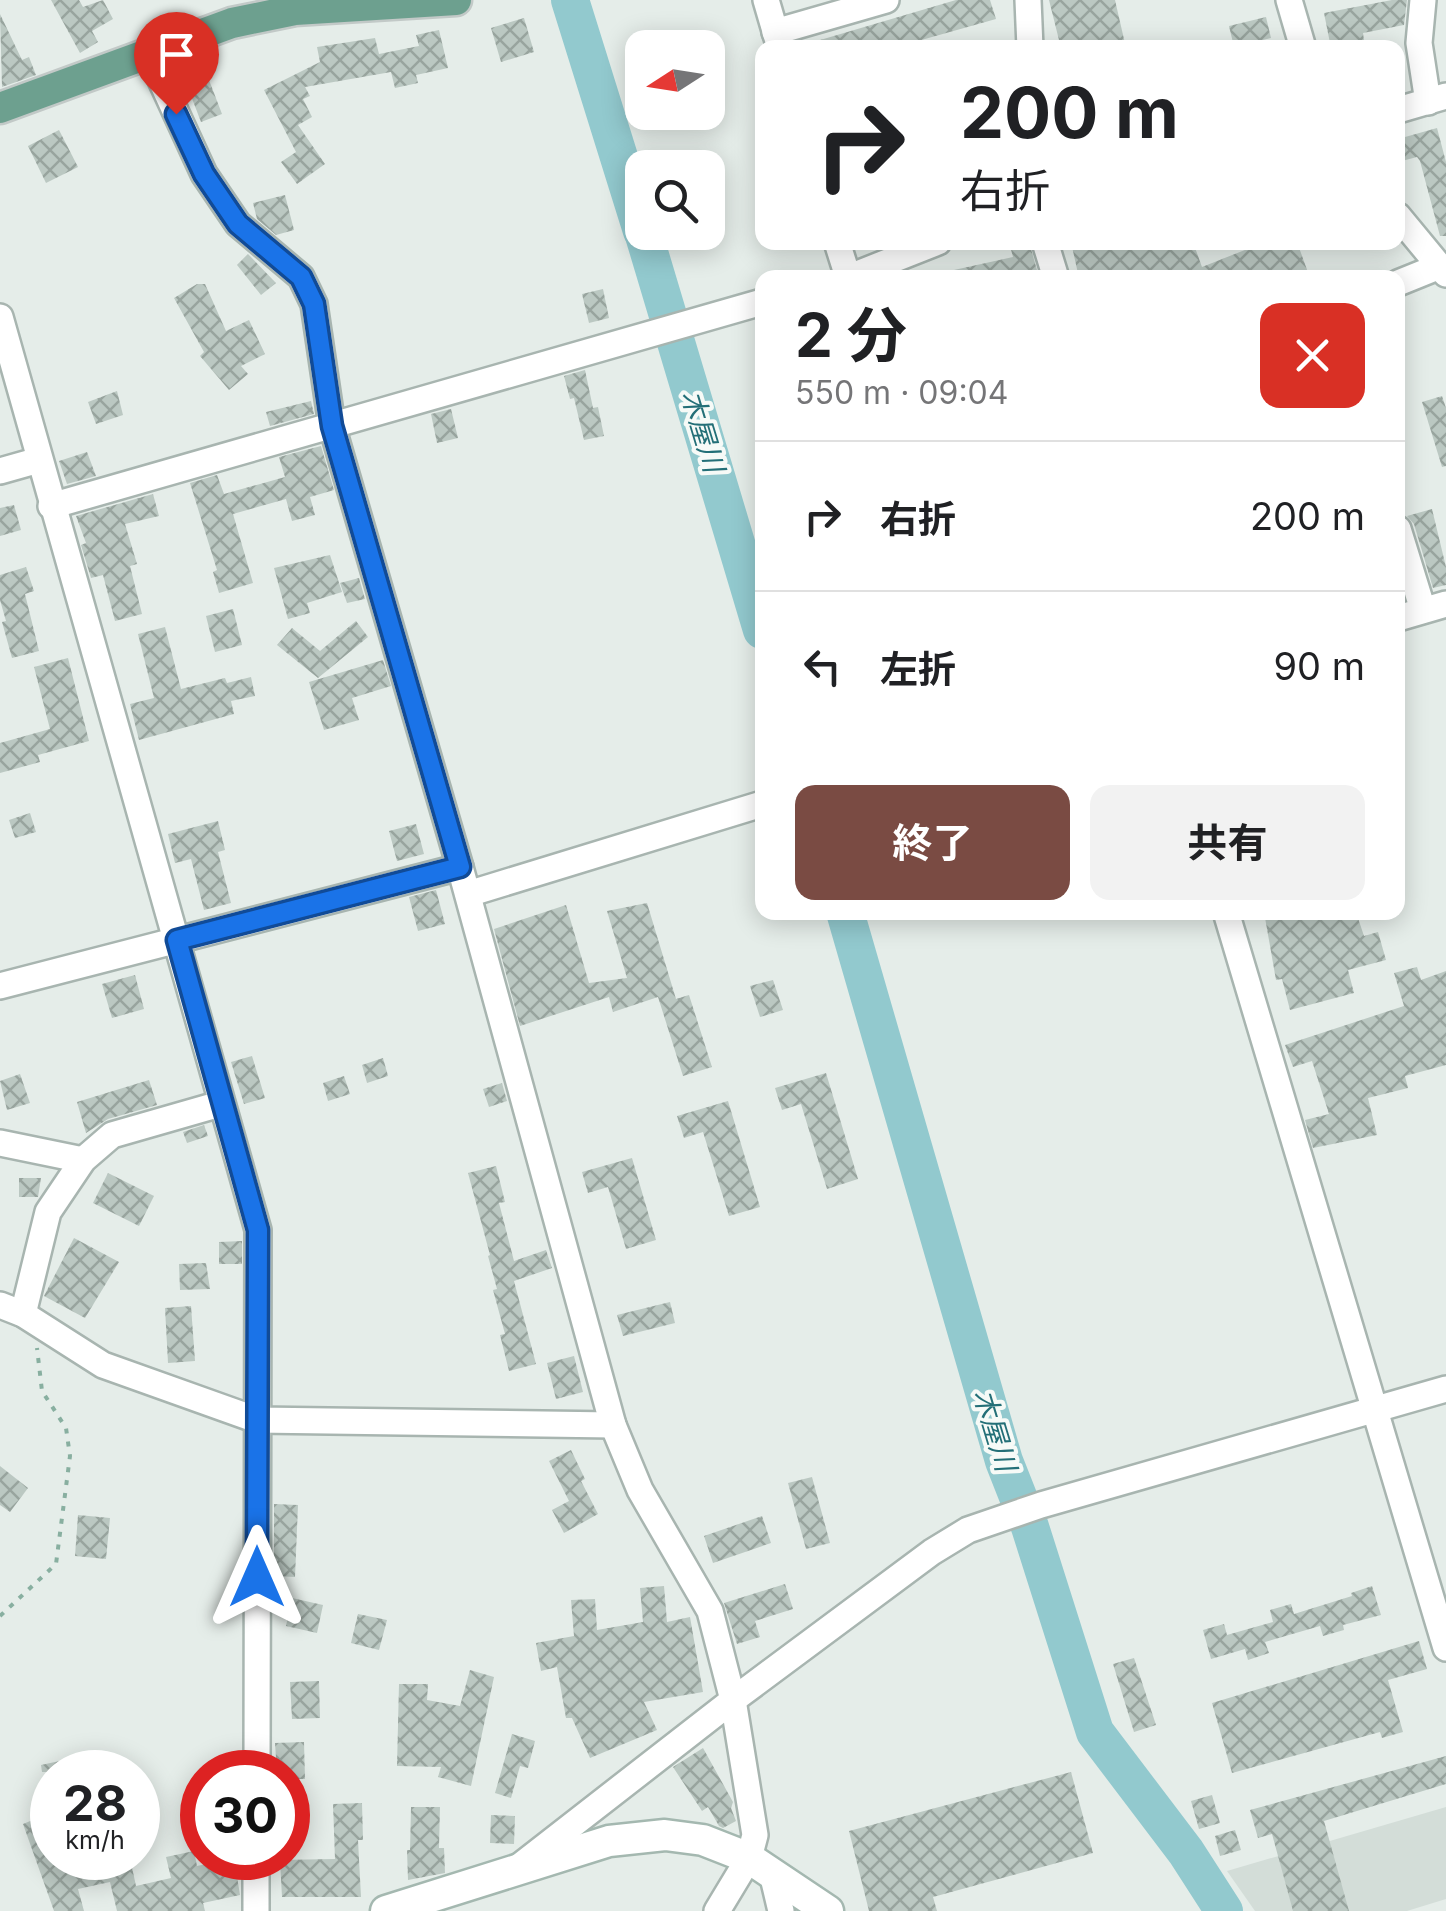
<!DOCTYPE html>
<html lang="ja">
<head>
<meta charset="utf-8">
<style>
	:root { --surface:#fff; --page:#f2f2f2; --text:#202124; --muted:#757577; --line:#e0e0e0; --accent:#7a4b43 }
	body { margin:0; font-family:Inter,"Noto Sans JP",sans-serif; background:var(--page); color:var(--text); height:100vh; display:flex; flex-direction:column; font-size:38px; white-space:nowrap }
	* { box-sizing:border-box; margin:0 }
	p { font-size:32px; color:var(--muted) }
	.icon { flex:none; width:55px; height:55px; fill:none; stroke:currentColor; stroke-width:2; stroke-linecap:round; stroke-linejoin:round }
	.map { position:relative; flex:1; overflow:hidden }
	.panel { position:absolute; left:755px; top:270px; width:650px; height:650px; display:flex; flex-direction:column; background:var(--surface); border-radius:20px; box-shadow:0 5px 25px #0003 }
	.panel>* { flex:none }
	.top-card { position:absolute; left:755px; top:40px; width:650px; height:210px; border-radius:20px; box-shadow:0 5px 25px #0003; background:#fff; color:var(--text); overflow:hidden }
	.needle { width:65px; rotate:258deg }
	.buttons { position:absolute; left:625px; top:30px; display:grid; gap:20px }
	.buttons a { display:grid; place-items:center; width:100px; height:100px; border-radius:20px; background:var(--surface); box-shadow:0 5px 25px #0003; font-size:50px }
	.speed { position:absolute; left:30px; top:1750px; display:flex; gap:20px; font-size:50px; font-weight:700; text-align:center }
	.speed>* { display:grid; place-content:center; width:130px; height:130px; border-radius:50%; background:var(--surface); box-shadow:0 5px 25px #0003; line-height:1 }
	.speed small { font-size:25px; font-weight:400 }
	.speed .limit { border:15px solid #d22; background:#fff; color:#111 }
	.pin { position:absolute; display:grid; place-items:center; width:85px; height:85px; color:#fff; margin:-102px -42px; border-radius:50% 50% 50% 0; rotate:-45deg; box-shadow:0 0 10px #0007 }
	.pin .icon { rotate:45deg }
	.me { position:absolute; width:110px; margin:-55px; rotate:0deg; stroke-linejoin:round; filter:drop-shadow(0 0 8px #0008) }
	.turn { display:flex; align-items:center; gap:35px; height:210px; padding:0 40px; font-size:45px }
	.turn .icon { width:130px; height:130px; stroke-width:2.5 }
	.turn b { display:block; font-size:70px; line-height:85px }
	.round { display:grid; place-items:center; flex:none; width:105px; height:105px; border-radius:20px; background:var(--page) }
	.overview { display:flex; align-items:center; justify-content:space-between; height:170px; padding:0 40px }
	h1 { font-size:60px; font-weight:700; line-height:75px }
	.cta { display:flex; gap:20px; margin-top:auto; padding:20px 40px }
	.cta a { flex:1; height:115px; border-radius:20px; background:var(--accent); color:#fff; font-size:40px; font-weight:700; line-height:115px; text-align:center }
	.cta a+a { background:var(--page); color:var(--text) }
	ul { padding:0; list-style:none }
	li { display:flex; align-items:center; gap:30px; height:150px; padding:0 40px; border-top:2px solid var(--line) }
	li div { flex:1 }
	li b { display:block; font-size:38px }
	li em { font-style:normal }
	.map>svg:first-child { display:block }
	.built { fill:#d3ddd8 }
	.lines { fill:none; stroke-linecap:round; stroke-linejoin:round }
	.river { stroke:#92c9ce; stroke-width:38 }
	.building { fill:url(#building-cross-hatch) }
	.street-casing { stroke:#a8b5b0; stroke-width:30 }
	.secondary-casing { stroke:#a4b8b0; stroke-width:35 }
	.primary-casing { stroke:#c2c9c7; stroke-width:35 }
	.path { stroke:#88afa0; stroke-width:4; stroke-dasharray:5 8; stroke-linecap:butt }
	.street { stroke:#fff; stroke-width:25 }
	.secondary { stroke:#fff; stroke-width:30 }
	.primary { stroke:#6da08f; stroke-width:30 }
	.route-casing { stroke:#114b97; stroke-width:25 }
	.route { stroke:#1a73e8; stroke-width:18 }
	.labels { text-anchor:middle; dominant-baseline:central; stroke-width:8; stroke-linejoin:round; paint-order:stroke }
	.water-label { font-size:28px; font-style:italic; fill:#236f77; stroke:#f6faf7 }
</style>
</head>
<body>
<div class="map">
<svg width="1446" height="1911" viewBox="0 0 1446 1911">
	<defs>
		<pattern id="building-cross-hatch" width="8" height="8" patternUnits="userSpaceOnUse" patternTransform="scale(2.5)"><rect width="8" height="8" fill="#bbc8c2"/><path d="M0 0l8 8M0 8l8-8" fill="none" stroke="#98a49e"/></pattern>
	</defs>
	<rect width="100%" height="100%" fill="#e5ede9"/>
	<polygon class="built" points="1446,1807 1446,1899 1407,1911 1255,1911 1227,1871"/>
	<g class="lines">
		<g class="river">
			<polyline points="570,0 642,231"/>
			<polyline points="643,232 762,630"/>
			<polyline points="845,912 1004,1461 1030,1527 1095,1732 1186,1852 1224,1911"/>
		</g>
	</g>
	<g class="building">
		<polygon points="51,0 79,0 83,7 103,0 113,19 92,31 98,42 80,53"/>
		<polygon points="956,0 990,0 996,19 893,48 811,48 810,43"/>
		<polygon points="1049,0 1115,0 1126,48 1061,48"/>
		<polygon points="1392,0 1407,0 1404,25 1363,33 1365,48 1331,48 1324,13"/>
		<polygon points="0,14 22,60 29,57 36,75 2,87"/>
		<polygon points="1266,17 1271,38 1234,47 1229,26"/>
		<polygon points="524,18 534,52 501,62 491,28"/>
		<polygon points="439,30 448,68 416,75 418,83 395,88 391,72 305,87 310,96 303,99 312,117 298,125 325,164 297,184 281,162 296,152 264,90 320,62 317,47 375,38 379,54 419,46 416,35"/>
		<polygon points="209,80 222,114 201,122 188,88"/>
		<polygon points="1437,128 1446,162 1446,236 1440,236 1420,161 1417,157 1398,162 1398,139"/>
		<polygon points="59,130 78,167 46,183 28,146"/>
		<polygon points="285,195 294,230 276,235 257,219 253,203"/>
		<polygon points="1029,242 1037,270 1005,278 955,278 954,270 1013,257 1010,246"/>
		<polygon points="1071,242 1193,242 1202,267 1265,242 1297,242 1310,278 1079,278"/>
		<polygon points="248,254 276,283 261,295 237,265"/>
		<polygon points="197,284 205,284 226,331 249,320 265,354 241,366 248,374 229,390 200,356 204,352 174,298"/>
		<polygon points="603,289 609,318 589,323 582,294"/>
		<polygon points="585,370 593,408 598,407 604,436 584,440 574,398 570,399 564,376"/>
		<polygon points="117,391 123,415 96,424 88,402"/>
		<polygon points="1442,396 1446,408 1446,466 1442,467 1422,402"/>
		<polygon points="311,401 314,414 270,426 266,412"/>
		<polygon points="451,409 458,438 437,443 431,414"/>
		<polygon points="321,446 334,490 310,497 315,515 292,521 286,499 233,514 253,583 219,593 213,572 217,570 190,483 217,475 224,494 285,477 279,457"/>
		<polygon points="87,452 96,476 67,484 59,461"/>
		<polygon points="153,494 159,516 125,524 137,564 130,566 142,614 115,621 103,575 91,578 81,545 86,543 76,516"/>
		<polygon points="14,505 21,530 0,536 0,508"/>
		<polygon points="1432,509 1446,567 1446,585 1433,588 1414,524 1407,516"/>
		<polygon points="330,555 342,592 307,603 310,613 288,619 274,568"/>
		<polygon points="26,567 34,591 25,594 39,651 12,658 2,622 6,621 0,600 0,575"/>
		<polygon points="359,578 365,599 347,603 340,583"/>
		<polygon points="233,609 242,645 215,652 206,616"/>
		<polygon points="356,621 368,637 318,678 277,645 292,628 320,651"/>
		<polygon points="165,627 181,689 225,678 227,683 251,677 255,696 231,701 234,714 139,740 130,704 154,698 138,634"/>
		<polygon points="68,658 89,741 38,755 40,762 0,773 0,743 50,729 34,667"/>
		<polygon points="383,660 391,686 352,698 359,720 324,730 309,682"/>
		<polygon points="30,813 36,832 15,838 9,820"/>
		<polygon points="218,821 225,850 218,852 231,903 204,910 191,859 175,863 168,834"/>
		<polygon points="416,824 424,854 397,861 389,831"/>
		<polygon points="436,890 445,924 418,931 409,897"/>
		<polygon points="647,903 676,999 689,995 712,1067 683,1076 658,997 613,1012 609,997 520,1026 494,929 566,905 589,983 627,978 607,911"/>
		<polygon points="1264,912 1356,912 1364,936 1378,932 1386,960 1348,970 1354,993 1290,1010 1282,979 1276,980"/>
		<polygon points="1417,967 1421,980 1446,971 1446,1065 1405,1076 1408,1088 1368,1098 1377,1135 1313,1148 1305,1120 1329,1114 1312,1061 1293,1067 1285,1045 1404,1006 1394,973"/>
		<polygon points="135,975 144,1009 112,1018 102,984"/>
		<polygon points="773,980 783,1010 760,1017 750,986"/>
		<polygon points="252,1056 265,1098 244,1104 231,1062"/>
		<polygon points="383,1058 388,1076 367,1083 362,1065"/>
		<polygon points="826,1073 858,1179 827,1189 801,1104 782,1110 775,1088"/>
		<polygon points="20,1074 30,1103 7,1110 0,1081"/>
		<polygon points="344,1076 350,1094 328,1101 323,1083"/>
		<polygon points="149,1080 157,1105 108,1119 86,1133 77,1102"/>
		<polygon points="502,1083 507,1101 489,1107 483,1089"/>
		<polygon points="728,1101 760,1207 729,1216 703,1132 684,1138 677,1116"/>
		<polygon points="204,1125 208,1136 187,1143 183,1132"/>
		<polygon points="632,1158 656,1240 626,1249 608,1187 588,1193 582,1172"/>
		<polygon points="496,1166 505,1202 499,1203 514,1261 546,1250 552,1268 514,1281 536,1364 509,1371 500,1335 505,1334 493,1290 497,1289 488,1256 490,1255 468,1173"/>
		<polygon points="108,1173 154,1196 139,1226 93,1203"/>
		<polygon points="19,1178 41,1178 38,1197 19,1197"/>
		<polygon points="74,1238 119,1262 85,1318 44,1296"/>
		<polygon points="242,1241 242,1264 219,1264 219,1242"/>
		<polygon points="206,1263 210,1289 180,1290 179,1264"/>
		<polygon points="670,1302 675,1323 623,1336 617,1315"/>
		<polygon points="191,1306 195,1361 168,1363 165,1308"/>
		<polygon points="574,1356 583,1392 556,1399 547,1363"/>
		<polygon points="571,1450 585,1479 581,1481 598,1514 564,1533 552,1510 569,1501 549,1461"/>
		<polygon points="0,1466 28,1488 10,1512 0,1505"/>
		<polygon points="812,1477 830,1543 806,1549 788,1483"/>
		<polygon points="274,1504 298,1505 295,1577 274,1576"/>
		<polygon points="78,1515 110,1518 106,1559 75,1556"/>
		<polygon points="762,1516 771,1543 713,1563 704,1536"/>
		<polygon points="785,1584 793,1609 755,1621 760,1637 737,1644 724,1603"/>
		<polygon points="664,1586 667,1622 690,1617 703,1692 644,1702 657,1730 590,1758 572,1718 566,1718 557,1667 541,1671 536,1643 574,1636 571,1600 595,1599 597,1630 643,1622 640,1588"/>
		<polygon points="1372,1586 1381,1615 1343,1625 1344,1630 1323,1636 1320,1626 1265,1642 1269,1653 1248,1660 1245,1649 1211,1659 1203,1630 1224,1624 1227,1635 1273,1622 1270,1610 1291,1604 1294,1614 1352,1596 1351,1593"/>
		<polygon points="292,1598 323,1605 317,1633 286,1626"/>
		<polygon points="358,1614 387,1620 379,1650 351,1643"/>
		<polygon points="1419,1641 1427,1669 1388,1680 1403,1732 1382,1738 1380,1732 1232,1773 1212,1703"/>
		<polygon points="1134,1658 1156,1725 1134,1732 1113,1664"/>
		<polygon points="470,1670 494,1677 471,1786 438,1777 441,1767 397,1766 399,1684 428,1684 427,1700 460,1706"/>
		<polygon points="319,1681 320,1718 292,1719 290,1682"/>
		<polygon points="512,1734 535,1741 528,1768 520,1766 511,1798 495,1793"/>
		<polygon points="304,1742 305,1779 288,1779 288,1772 277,1772 275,1743"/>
		<polygon points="703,1748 733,1802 731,1808 736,1821 723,1828 719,1826 708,1807 702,1811 673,1767"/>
		<polygon points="97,1753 102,1772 42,1772 41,1765"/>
		<polygon points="1446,1756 1446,1784 1324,1821 1349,1911 1293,1911 1272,1834 1258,1838 1250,1810"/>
		<polygon points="1071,1772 1093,1853 933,1897 937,1911 869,1911 849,1831"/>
		<polygon points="1212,1795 1220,1823 1199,1829 1191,1801"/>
		<polygon points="362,1803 363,1840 358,1840 361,1897 282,1897 280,1860 335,1859 333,1804"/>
		<polygon points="411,1807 440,1807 439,1848 444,1848 445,1873 408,1880 407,1850 410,1850"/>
		<polygon points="52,1812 52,1858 130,1858 136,1886 171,1878 166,1857 194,1851 197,1866 234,1858 240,1895 203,1903 205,1911 117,1911 110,1882 78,1889 84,1911 54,1911 23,1824"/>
		<polygon points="491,1815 515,1816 514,1844 490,1843"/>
		<polygon points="1235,1830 1241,1850 1220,1856 1215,1836"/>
	</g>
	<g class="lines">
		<defs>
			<g id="street">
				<polyline points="766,0 780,48"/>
				<polyline points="1028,0 1030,48"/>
				<polyline points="1289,0 1303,48"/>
				<polyline points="1423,0 1419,43 1428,102"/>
				<polyline points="775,32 886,0"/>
				<polyline points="149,54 204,174 238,224 301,277 314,304 332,426 460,867 613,1425 640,1490 710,1611 733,1700 755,1835 749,1858 717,1911"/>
				<polyline points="1398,110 1446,96"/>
				<polyline points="1398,216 1446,274"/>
				<polyline points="837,242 848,277"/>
				<polyline points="1045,242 1056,278"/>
				<polyline points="847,278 938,242"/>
				<polyline points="1398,283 1440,266"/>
				<polyline points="0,317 258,1230 257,1772"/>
				<polyline points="0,471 39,460"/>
				<polyline points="51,506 762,302"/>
				<polyline points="1398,529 1423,610"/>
				<polyline points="1398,618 1446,604"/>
				<polyline points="468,894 762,804"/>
				<polyline points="1226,912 1446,1648"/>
				<polyline points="0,986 460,867"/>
				<polyline points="0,1143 83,1160"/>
				<polyline points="0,1305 23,1314 103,1365 257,1420 613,1425"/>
				<polyline points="23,1314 48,1212 83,1160 112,1135 220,1104"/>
				<polyline points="521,1865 733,1700 932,1552 968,1530 1041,1505 1446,1389"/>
				<polyline points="772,1873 781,1911"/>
				<polyline points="256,1911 256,1858"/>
			</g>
			<polyline id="secondary" points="386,1911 609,1841 665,1835 703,1840 749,1858 828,1911"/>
			<polyline id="primary" points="0,108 232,23 295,10 456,0"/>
		</defs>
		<use href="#street" class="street-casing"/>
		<use href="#secondary" class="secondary-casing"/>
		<use href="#primary" class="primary-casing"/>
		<polyline class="path" points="0,1616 56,1564 70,1456 66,1428 42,1391 37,1348"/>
		<use href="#street" class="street"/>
		<use href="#secondary" class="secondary"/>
		<use href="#primary" class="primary"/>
	</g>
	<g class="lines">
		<defs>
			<polyline id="route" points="176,114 204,174 238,224 301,277 314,304 332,426 460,867 177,940 258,1230 257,1577"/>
		</defs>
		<use href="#route" class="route-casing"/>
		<use href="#route" class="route"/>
	</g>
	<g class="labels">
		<g class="water-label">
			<text transform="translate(703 431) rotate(73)">木屋川</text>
			<text transform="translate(995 1430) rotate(73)">木屋川</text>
		</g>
	</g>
</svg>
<div class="buttons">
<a><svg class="needle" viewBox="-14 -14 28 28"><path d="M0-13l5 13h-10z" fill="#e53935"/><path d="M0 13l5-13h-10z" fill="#757577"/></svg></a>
<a><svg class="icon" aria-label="search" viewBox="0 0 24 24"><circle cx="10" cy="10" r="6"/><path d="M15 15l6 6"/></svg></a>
</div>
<div class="speed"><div>28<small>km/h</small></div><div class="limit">30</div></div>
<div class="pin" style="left:176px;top:114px;background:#d93025"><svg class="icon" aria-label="arrive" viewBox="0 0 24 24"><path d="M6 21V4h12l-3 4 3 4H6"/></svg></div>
<svg class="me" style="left:257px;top:1577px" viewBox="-20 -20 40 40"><path d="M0-17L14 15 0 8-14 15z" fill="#1a73e8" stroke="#fff" stroke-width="4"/></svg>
<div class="top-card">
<div class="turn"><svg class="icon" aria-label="right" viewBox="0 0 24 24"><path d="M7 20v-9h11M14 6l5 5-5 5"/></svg><div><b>200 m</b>右折</div></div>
</div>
<section class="panel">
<div class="overview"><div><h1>2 分</h1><p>550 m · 09:04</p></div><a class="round" style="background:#d93025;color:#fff"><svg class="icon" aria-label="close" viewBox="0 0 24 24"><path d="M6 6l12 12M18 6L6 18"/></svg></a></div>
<ul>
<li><svg class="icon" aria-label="right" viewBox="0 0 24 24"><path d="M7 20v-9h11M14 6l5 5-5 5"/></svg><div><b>右折</b></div><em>200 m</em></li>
<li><svg class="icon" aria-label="left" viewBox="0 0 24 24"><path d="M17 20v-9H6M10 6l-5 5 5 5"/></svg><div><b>左折</b></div><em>90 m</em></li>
</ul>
<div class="cta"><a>終了</a><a>共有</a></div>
</section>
</div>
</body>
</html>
